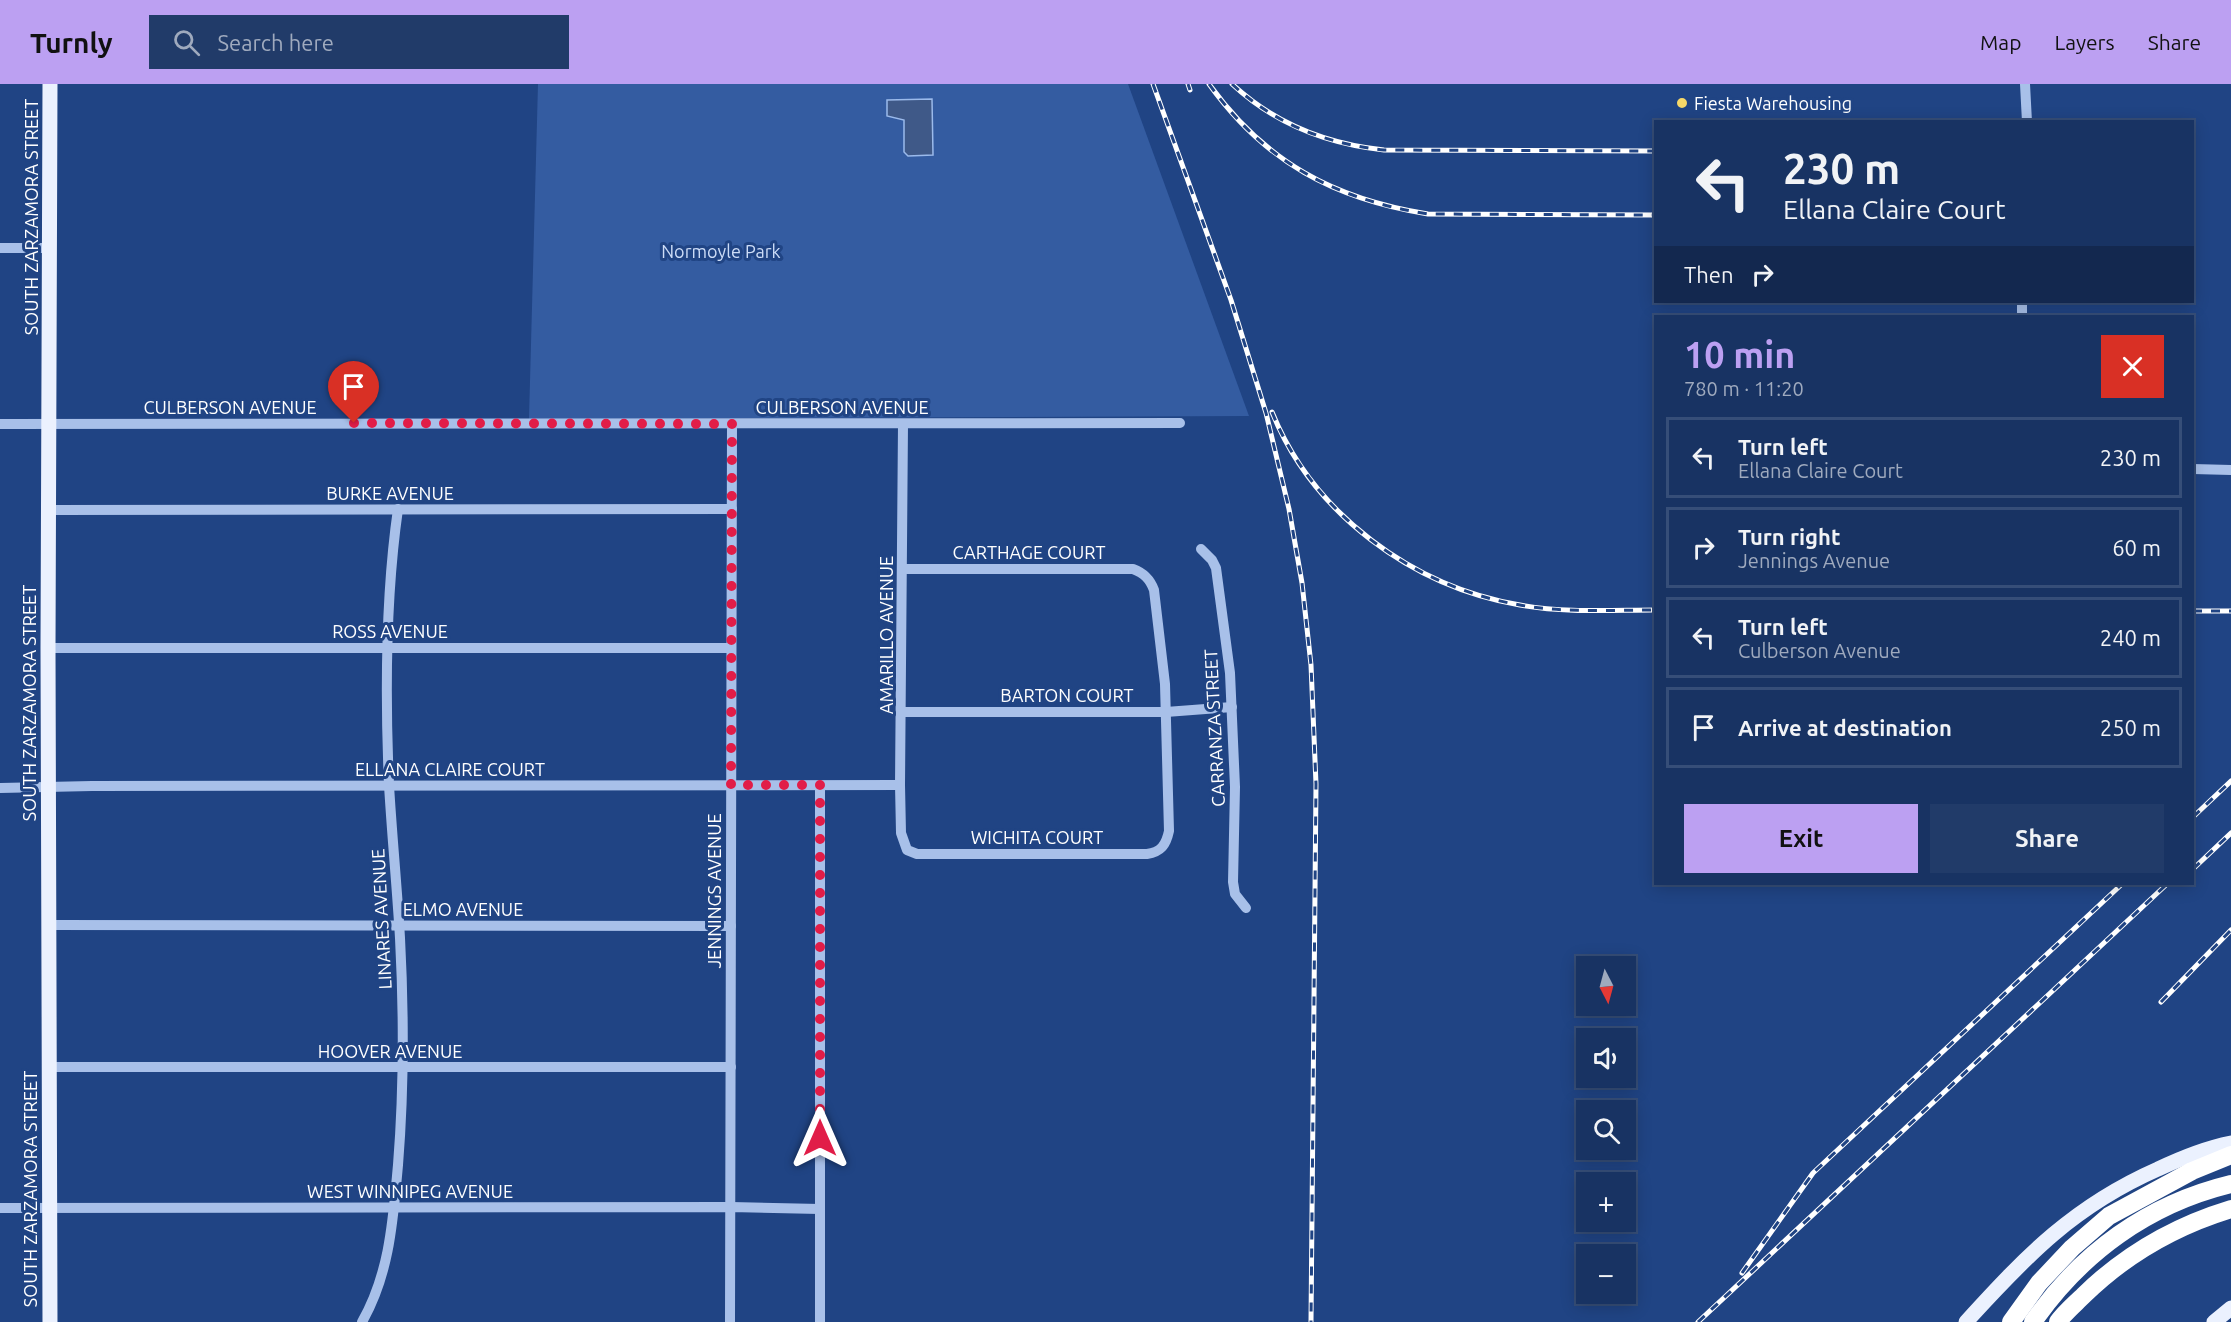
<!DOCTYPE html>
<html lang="en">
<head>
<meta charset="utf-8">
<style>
	:root { --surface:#183363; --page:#213b69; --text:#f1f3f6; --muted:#9faabe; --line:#364e78; --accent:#bca0f2 }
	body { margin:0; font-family:Ubuntu,sans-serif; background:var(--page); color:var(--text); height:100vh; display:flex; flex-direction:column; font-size:22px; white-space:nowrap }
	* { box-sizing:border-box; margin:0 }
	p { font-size:20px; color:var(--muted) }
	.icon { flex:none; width:33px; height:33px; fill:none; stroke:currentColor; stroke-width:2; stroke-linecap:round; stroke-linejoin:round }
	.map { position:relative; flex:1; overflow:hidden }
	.side { position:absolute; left:1654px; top:231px; width:540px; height:570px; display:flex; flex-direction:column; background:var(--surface); border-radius:0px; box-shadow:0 3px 15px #0003,0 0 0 2px var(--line) }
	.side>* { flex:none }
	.hud { position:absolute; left:1654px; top:36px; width:540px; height:183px; border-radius:0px; box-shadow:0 3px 15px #0003,0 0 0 2px var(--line); background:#183363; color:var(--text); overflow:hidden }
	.needle { width:39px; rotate:174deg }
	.controls { position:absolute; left:1576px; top:872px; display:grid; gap:12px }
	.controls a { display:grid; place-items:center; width:60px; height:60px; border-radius:0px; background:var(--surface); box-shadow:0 3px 15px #0003,0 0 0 2px var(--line); font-size:30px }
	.pin { position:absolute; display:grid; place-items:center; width:51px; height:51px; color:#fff; margin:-62px -26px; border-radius:50% 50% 50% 0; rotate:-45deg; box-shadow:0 0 6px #0007 }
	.pin .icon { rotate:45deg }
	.me { position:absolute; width:66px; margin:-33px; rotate:0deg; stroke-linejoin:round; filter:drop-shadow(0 0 4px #0008) }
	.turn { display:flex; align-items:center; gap:21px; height:126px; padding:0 30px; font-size:27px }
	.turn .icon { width:78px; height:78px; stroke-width:2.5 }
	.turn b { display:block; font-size:42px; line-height:51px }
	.then { display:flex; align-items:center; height:57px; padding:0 30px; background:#0003; gap:12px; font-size:22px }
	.round { display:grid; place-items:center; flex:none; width:63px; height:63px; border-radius:0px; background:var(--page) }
	.summary { display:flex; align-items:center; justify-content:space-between; height:102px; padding:0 30px }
	h1 { font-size:36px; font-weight:700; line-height:45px; color:var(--accent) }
	.button { display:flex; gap:12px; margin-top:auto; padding:12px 30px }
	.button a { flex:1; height:69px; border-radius:0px; background:var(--accent); color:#111; font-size:24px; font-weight:700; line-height:69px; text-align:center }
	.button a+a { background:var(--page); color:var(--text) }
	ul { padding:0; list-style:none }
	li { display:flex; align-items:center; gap:18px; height:81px; margin:0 12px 9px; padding:0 18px; border:3px solid var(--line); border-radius:0px }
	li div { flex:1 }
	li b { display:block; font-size:22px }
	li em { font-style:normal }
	header { display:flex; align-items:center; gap:36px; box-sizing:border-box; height:84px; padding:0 30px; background:var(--accent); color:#111 }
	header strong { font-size:28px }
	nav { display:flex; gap:33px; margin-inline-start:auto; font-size:21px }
	.search { width:420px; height:54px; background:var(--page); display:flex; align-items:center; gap:15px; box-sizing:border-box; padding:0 21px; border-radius:0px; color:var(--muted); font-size:22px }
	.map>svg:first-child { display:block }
	.green { fill:#345ca1 }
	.water { fill:#3f5988; stroke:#9bbaeb; stroke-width:1.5 }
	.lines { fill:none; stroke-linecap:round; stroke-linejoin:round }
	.minor { stroke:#a8c0e9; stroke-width:10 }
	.major { stroke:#ebf1fe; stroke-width:15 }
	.highway { stroke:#fff; stroke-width:18 }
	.rail-casing { stroke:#fff; stroke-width:5 }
	.rail { stroke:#204484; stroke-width:3; stroke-dasharray:9; stroke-linecap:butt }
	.route { stroke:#e11d48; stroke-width:10; stroke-dasharray:0 18 }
	.poi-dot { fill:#f7d868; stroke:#204484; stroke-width:2 }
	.labels { text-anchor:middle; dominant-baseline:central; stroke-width:6; stroke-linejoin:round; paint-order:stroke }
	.poi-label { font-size:18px; fill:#fff; stroke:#204484; text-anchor:start }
	.street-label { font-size:18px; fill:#fff; stroke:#204484 }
	.park-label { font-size:18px; fill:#ccdcf7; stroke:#204484 }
</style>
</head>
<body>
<header>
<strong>Turnly</strong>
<div class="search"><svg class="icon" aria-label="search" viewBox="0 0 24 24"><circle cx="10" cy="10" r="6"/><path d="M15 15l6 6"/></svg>Search here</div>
<nav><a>Map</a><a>Layers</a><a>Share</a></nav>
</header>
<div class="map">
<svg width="2231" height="1238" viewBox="0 0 2231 1238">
	<rect width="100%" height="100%" fill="#204484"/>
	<polygon class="green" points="538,0 1128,0 1249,332 529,335"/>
	<polygon class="water" points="932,15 933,71 908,72 904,68 904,36 887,32 887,16"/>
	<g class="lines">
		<g class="minor">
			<polyline points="2025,0 2027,38"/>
			<polyline points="0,164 50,164"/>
			<polyline points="2022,232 2022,218"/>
			<polyline points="0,340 1180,339"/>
			<polyline points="2193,385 2231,386"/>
			<polyline points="49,426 732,425"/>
			<polyline points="1201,465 1212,476 1216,484 1230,589 1235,703 1233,798 1235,810 1246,824"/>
			<path d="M 903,485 L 1133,485 C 1144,489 1150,495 1154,506 L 1165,600 L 1169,747 C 1166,761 1161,768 1147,770 L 917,770 L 907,766 L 901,749 L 900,701 L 903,340"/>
			<polyline points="48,564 731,564"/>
			<polyline points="902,628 1166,628 1232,623"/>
			<polyline points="820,701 820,1238"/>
			<polyline points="0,704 92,702 900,701"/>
			<polyline points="50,841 731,842"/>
			<polyline points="49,983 731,983"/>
			<polyline points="0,1124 731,1123 820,1125"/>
			<path d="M 362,1238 C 390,1189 393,1135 398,1081 C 404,1006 404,930 400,854 C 397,803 392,752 389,701 C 385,609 385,516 398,425"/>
			<polyline points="730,1238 732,340"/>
		</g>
		<g class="major">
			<polyline points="50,1238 48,564 50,0"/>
			<path d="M 1966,1238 C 2027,1171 2074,1122 2158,1085 C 2181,1074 2206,1064 2231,1059"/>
			<polyline points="2214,1238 2231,1224"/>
		</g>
		<g class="highway">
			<polyline points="2011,1238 2039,1199 2072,1164 2109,1132 2192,1087 2231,1071"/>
			<path d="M 2033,1238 C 2081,1169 2148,1120 2231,1100"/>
			<path d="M 2058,1238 C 2065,1228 2075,1220 2084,1211 C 2126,1170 2175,1142 2231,1125"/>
		</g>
		<defs>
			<g id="rail">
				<polyline points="1153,0 1231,216 1266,329 1289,425 1302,499 1311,581 1316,700 1311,1238"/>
				<polyline points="1188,0 1190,6"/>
				<path d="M 1209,0 C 1265,78 1334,115 1428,130 L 1656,131"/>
				<path d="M 1232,0 C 1275,40 1327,60 1384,66 L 1656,67"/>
				<path d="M 1272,328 C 1313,430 1413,503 1520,521 C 1564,529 1611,526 1656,526"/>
				<polyline points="2193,527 2231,527"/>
				<polyline points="2193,733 2231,697"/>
				<polyline points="2193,785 2231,749"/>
				<polyline points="2161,918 2231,846"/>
				<polyline points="1742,1189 1813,1089 2122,800"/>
				<polyline points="1698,1238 2167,800"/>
			</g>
		</defs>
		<use href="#rail" class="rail-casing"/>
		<use href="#rail" class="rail"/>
	</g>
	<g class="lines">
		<polyline class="route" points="354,339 732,340 731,701 820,701 820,1054"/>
	</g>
	<circle class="poi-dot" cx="1682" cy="19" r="6"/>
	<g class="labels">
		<g class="poi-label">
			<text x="1694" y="19">Fiesta Warehousing</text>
		</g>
		<g class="street-label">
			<text transform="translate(31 133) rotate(-90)">SOUTH ZARZAMORA STREET</text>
			<text x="230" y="323">CULBERSON AVENUE</text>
			<text x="842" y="323">CULBERSON AVENUE</text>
			<text x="390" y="409">BURKE AVENUE</text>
			<text x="1029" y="468">CARTHAGE COURT</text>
			<text x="390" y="547">ROSS AVENUE</text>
			<text transform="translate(886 551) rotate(-90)">AMARILLO AVENUE</text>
			<text x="1067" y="611">BARTON COURT</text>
			<text transform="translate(29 619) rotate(-90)">SOUTH ZARZAMORA STREET</text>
			<text transform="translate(1214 644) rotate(-93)">CARRANZA STREET</text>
			<text x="450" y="685">ELLANA CLAIRE COURT</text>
			<text x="1037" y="753">WICHITA COURT</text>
			<text transform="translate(714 807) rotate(-90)">JENNINGS AVENUE</text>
			<text x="463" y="825">ELMO AVENUE</text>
			<text transform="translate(381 835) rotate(-93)">LINARES AVENUE</text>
			<text x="390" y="967">HOOVER AVENUE</text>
			<text transform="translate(30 1105) rotate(-90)">SOUTH ZARZAMORA STREET</text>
			<text x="410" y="1107">WEST WINNIPEG AVENUE</text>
		</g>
		<g class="park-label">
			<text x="721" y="167">Normoyle Park</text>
		</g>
	</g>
</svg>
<div class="controls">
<a><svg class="needle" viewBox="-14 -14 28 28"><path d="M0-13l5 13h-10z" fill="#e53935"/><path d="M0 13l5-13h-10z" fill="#9faabe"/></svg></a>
<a><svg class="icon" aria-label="sound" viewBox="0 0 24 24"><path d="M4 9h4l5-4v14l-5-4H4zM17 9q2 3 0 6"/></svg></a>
<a><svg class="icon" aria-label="search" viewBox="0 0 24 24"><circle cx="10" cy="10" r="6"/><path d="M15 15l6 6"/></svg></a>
<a>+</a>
<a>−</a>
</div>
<div class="pin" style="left:354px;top:339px;background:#d93025"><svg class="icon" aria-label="arrive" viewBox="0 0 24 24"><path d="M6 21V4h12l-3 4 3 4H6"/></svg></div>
<svg class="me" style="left:820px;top:1054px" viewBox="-20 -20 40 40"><path d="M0-17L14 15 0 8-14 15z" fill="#e11d48" stroke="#fff" stroke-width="4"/></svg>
<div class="hud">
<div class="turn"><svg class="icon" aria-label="left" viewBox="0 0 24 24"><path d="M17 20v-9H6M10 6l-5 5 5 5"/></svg><div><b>230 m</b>Ellana Claire Court</div></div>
<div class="then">Then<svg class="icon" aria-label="right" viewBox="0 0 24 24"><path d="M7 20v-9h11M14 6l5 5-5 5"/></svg></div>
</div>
<section class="side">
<div class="summary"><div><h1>10 min</h1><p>780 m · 11:20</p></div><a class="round" style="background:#d93025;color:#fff"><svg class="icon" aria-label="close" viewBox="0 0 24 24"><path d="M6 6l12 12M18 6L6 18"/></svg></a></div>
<ul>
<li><svg class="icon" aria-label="left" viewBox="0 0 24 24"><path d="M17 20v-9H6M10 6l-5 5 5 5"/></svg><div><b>Turn left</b><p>Ellana Claire Court</p></div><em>230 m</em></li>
<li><svg class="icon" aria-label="right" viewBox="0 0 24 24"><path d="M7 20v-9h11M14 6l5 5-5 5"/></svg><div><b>Turn right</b><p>Jennings Avenue</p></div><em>60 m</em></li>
<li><svg class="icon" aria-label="left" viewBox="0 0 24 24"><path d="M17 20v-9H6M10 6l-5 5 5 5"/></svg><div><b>Turn left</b><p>Culberson Avenue</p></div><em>240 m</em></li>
<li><svg class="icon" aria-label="arrive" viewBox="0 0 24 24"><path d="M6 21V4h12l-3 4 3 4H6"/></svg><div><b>Arrive at destination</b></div><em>250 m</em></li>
</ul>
<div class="button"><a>Exit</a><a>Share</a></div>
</section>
</div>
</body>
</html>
